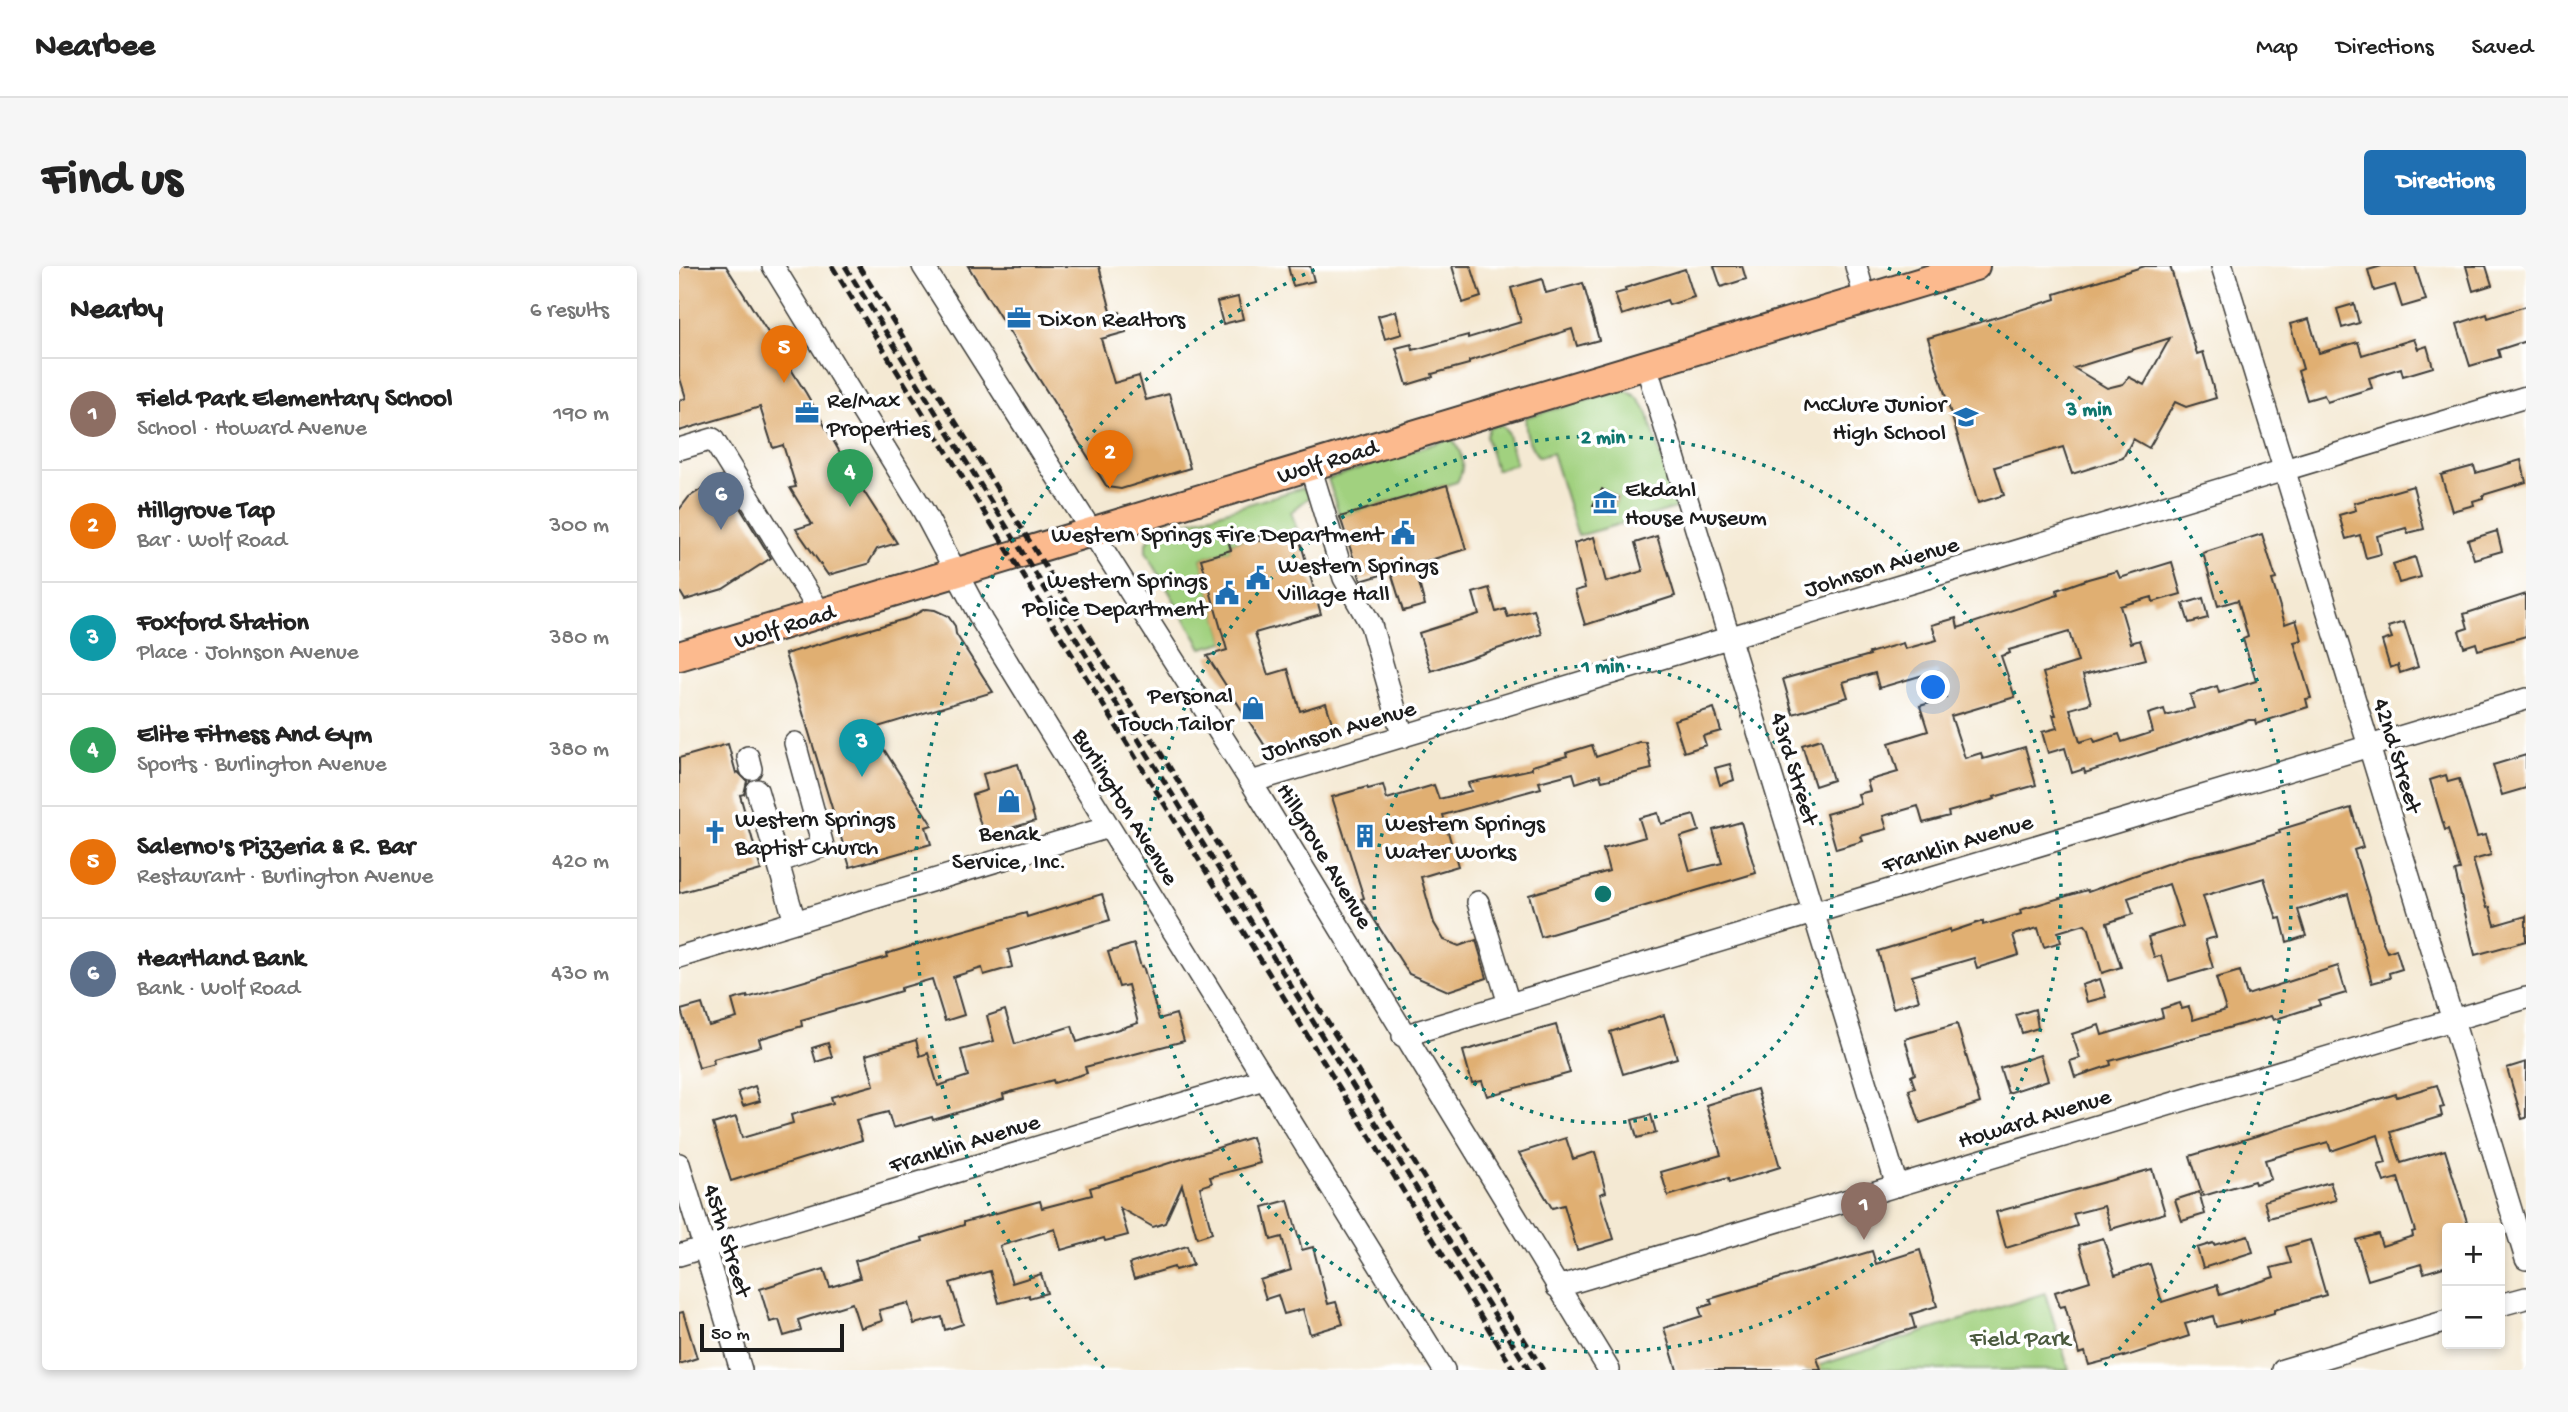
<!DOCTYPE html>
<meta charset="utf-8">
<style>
:root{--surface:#fff;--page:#f6f6f6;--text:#222;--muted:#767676;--line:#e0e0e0;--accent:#1f6fb2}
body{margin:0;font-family:"Gochi Hand",sans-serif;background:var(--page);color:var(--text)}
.controls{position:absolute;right:21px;bottom:21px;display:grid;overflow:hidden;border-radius:7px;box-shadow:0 4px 10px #0003}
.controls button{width:63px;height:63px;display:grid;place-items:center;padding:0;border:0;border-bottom:2px solid var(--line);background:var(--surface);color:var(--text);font:35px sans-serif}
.scale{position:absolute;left:21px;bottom:18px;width:144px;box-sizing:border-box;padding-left:7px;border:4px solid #1c1c1c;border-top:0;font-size:19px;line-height:24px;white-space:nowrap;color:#1c1c1c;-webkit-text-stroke:5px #fff;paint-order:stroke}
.you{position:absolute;left:1255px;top:422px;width:24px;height:24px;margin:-18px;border:5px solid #fff;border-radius:50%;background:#1a73e8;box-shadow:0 0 0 10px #1a73e833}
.badge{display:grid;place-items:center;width:46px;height:46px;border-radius:50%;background:var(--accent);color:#fff;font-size:23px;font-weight:700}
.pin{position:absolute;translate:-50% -58px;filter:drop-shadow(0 2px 4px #0008)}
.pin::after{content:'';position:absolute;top:37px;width:24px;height:21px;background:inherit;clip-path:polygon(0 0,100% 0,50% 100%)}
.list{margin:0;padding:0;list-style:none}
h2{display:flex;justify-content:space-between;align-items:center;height:91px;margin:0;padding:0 28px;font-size:30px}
h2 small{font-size:23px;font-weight:400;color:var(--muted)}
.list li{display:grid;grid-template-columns:46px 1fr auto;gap:21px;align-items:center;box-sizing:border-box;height:112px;padding:0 28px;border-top:2px solid var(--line)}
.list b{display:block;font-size:26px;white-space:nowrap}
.list p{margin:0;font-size:23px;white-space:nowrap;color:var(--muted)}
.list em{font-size:23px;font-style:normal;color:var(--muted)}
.map{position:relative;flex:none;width:1847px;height:1104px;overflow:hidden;border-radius:7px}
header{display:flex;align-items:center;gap:42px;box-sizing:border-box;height:98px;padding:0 35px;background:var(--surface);border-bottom:2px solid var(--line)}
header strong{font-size:33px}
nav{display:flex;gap:38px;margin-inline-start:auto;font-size:24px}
.intro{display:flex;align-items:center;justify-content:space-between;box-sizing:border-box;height:168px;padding:0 42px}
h1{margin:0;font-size:49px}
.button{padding:18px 32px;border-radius:7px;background:var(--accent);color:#fff;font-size:24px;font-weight:700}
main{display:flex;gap:42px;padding:0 42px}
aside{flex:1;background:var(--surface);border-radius:7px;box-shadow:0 4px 10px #0003}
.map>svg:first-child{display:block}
.green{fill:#a1d17f;stroke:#5e764e;stroke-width:2;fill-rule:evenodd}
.building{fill:#e0af72;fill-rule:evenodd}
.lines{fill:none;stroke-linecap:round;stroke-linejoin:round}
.minor-casing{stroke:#3c3b37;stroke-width:24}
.major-casing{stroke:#3c3b37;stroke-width:32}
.minor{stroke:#fff;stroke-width:21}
.major{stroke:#fcba8e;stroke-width:28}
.rail{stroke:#1c1c1c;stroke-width:5;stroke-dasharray:10 5;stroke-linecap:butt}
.ring{fill:none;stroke:#0f766e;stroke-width:3.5;stroke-dasharray:3.5 7}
.labels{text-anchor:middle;stroke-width:7;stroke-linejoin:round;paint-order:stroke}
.poi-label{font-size:24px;fill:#1c1c1c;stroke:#fff;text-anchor:start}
.street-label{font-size:24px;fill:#1c1c1c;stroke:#fff}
.park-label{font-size:24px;fill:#4b5b3f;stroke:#fff}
.centre{fill:#0f766e;stroke:#fff;stroke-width:3.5}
.ring-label{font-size:21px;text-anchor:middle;font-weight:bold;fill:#0f766e;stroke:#fff;stroke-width:7;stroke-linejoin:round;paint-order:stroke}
</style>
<header>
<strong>Nearbee</strong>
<nav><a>Map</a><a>Directions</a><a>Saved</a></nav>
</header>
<div class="intro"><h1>Find us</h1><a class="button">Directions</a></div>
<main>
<aside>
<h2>Nearby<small>6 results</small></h2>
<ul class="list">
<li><span class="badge" style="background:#8d6e63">1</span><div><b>Field Park Elementary School</b><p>School · Howard Avenue</p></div><em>190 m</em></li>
<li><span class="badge" style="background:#e8710a">2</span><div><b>Hillgrove Tap</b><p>Bar · Wolf Road</p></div><em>300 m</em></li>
<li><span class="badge" style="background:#0f9aa8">3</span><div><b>Foxford Station</b><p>Place · Johnson Avenue</p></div><em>380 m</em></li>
<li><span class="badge" style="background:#2e9e5b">4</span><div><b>Elite Fitness And Gym</b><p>Sports · Burlington Avenue</p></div><em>380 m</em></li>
<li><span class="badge" style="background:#e8710a">5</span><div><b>Salerno's Pizzeria &amp; R. Bar</b><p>Restaurant · Burlington Avenue</p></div><em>420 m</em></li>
<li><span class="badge" style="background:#5c6f8a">6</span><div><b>Heartland Bank</b><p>Bank · Wolf Road</p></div><em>430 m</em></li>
</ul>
</aside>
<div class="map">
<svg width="1847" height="1104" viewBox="0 0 1847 1104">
<rect width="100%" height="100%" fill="#fff"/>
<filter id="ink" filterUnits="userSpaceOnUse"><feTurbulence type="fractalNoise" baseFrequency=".0143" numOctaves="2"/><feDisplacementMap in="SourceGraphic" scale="14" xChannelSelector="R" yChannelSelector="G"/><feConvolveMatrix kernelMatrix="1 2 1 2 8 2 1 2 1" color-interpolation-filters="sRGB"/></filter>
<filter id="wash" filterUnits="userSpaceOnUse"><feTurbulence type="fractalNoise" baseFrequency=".00686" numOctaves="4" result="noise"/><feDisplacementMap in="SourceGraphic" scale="28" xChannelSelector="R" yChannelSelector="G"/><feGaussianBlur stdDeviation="1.57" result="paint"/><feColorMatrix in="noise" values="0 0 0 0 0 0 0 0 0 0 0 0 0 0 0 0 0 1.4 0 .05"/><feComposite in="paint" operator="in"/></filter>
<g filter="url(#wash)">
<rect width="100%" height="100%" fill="#f4e9d3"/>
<path class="green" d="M944,124C958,128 962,135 969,148L997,242L899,270L873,187L860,191C850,181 845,164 847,151ZM922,223L939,232L930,248L914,239Z
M820,158L828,165L837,198L817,204L807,171L810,161Z
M772,172C784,186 787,201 778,216L661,251L649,213Z
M623,222L632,230L612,246L618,264L581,275L579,269L551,277L552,284L522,293L546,376L523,382L467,286V277L477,266Z
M1366,1027L1390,1104H1126Z"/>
<g id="blocks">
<path class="building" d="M0,0H47L127,127L171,204L218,277L198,283L189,298L149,309L117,263L133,258L111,222L117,221L104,179L94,182L81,141L0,165V135L7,132L0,109Z
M289,0H420L433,49L441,46L447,66L422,73L435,117L460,110L467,134L490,128L511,202L442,223L428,221Z
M609,0H631L635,15L614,20Z
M773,0H792L802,31L784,37Z
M1035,0H1063L1067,13L1042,21Z
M1466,0H1491L1518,88L1524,86L1537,132L1507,141L1496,136L1470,182L1454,173L1444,192L1393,208L1384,181L1316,201L1325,229L1299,237L1249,72L1377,33L1376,28ZM1491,72L1465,119L1450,111L1444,118L1428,122L1395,102Z
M1703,0H1736L1747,34L1723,41L1716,19L1695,25L1689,4Z
M1787,0H1807L1813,19L1794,25Z
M1006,3L1015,31L990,39L988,34L943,49L936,28L947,25L946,22Z
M863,13L867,27L904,17L920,74L898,80L893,63L790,95V98L753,108L754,111L728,119L717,82L733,78L734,84L789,69V72L842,56L832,22Z
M559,31L564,53L544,58L538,36Z
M1675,38L1680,57L1663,62L1658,43Z
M1847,40V75L1819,84L1821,91L1791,100L1778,58L1808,48L1809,52Z
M717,45L723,68L706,73L699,50Z
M1630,53L1640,87L1679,76L1683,89L1735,73L1739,83L1748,80L1754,101L1724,110L1722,102L1690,112L1693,122L1648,136L1645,129L1628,134L1619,105L1624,103L1611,58Z
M1842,194L1847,216L1804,229V232L1794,235L1795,239L1773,245L1762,209L1795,200L1797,207Z
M42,211L92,292L44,323L6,334L0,324V244L10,231Z
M768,219L787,283L735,299L746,339L724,345L712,306L682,315L661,251Z
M1734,220L1745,263L1729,267L1727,262L1698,270L1702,288L1687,292L1681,269L1667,273L1660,249L1677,244L1675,237Z
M923,223L939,232L930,248L914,239Z
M618,264L642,348L576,367L589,409L609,403L621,445L647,437L655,463L588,483L528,390L548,384L522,293L552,284L550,278L580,269L581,275Z
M1818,265L1823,285L1795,293L1789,274Z
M1583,268L1597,313L1593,314L1606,358L1617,354L1623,374L1615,376L1632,432L1627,433L1629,441L1577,458L1576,454H1570L1406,507L1405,503L1393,507L1386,482L1369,487L1363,466L1378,462L1374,449H1377L1364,407L1399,396L1390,366L1330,384L1331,387L1322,390L1336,431L1272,450L1286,492L1302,487L1304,493L1346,481L1357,519L1315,531L1316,533L1269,546L1270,550L1244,557L1239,540L1204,550L1208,563L1182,570L1184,575L1157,583L1147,548L1182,538L1179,528L1191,525L1188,515L1219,506L1210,477L1249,465L1241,440L1267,432L1258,405L1200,422L1196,407L1164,416L1169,431L1114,448L1104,413L1191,389L1190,387L1224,377L1226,383L1258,374L1253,359L1277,352L1279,362L1379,329L1378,324L1409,313L1438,305L1441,312L1493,296L1502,328L1474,336L1473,331L1441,340L1452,377L1461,374L1467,393L1404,409L1412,437L1391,443L1401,476L1414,472L1416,476L1440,468L1443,476L1474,466L1469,448L1485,443L1487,450L1515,442L1511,429L1538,420L1540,427L1577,415L1564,373L1569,371L1559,334L1539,340L1524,287Z
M978,270L996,330L906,359L896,325L906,322L895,277L915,271L927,316L964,305L956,277Z
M1736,291L1742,311L1720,317L1714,298Z
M810,322L817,346L826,343L829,351L855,344L863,368L752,405L740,367L800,348L794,327Z
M1847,328V370L1799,384L1797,377L1785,381L1780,365L1789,362L1785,348Z
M1524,332L1529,352L1510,357L1504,338Z
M246,343L256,344L269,350L276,360L277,368L314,426L192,463L253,559L247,561L252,578L171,601L106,388L229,352Z
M1725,356L1739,401L1721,407L1719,399L1711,402L1703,375L1713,372L1709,361Z
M1035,442L1042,465L1024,470L1027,479L1005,486L995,454Z
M1142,473L1154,514L1136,520L1123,479Z
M960,476H967L973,503L923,515L921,509L897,517L894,507L860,516L862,522L764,549L779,600L742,611L749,636L755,657L765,674L780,680L797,674L808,712L769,725L730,708L682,633L685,632L653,531L688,521L689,523L704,519L708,533L755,519L760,533L792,525L789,517L853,503V500L888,490L887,487L913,479L917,491Z
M49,478L57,507L59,506L68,515L65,528L61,529L82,604L0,627V492Z
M1847,489V522L1823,529L1814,499Z
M339,498L356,555L305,570L293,529L308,524L304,508Z
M1051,498L1055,514L1041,519L1036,502Z
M1767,509L1769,516L1780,513L1798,571L1806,569L1812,589L1794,594L1808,642L1811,641L1816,659L1847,650V675L1796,689L1776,605L1781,604L1769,563L1766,564L1751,514Z
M1672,542L1684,581L1675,584L1703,674L1708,686L1717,683L1723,703L1710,707L1711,712L1693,717L1669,628L1619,644L1627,670L1608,676L1602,652L1598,653L1585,612L1524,630L1537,671L1526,674L1534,702L1490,715L1482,690L1475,691L1469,671L1504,660L1490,618L1449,632L1454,648L1428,657L1442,701L1423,707L1410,663L1406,658L1379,666L1382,676L1365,681L1359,662L1334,669L1340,689L1298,702L1295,692L1233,710L1240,734L1214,742L1199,685L1271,663V666L1304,655V659L1342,648L1341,644L1408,624L1409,626L1507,591L1546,583L1601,567L1600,564Z
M979,547L982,558L1015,549L1020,565L1001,571L1011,605L1043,597L1034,564L1062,556L1077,607L862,671L850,629L930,605L924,583L966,571L960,552Z
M423,628L431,654L329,684L333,701L305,709L303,702L274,711L285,749L266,755L253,713L222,722V725L122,754L123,760L80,773L82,780L34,793L35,798L20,802L2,744L23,738L30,760L58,752L53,734L68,730V732L208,691L207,688L272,668L347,647L348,651Z
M455,678L462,701L464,700L480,753L497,748L505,775L406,801L408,807L375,817L374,814L324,828L325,832L254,854L253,851L214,862L209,846L177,854L183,874L52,915L34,858L57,851L63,872L114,857L112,849L154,837L152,831L195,819L187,789L237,774L241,790L249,787L259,820L289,810L282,784L315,775L308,750L326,744L336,778L393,760L398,776L459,757L449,719L440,721L429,686Z
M1659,700L1667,727L1640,735L1641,739L1594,754L1592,750L1431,795L1432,799L1396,811L1391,795L1401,792L1393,768L1420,759L1423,769L1484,751L1482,743L1501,737L1503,743L1510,741L1514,754L1547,744L1537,712L1561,705L1568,729Z
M1421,713L1427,731L1408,736L1403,719Z
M1356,743L1359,762L1343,767L1337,749Z
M985,749L998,792L944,808L931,766Z
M1278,758L1301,837L1241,857L1230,824L1236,822L1232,810L1236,808L1226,773Z
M877,759L891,807L808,830L803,815L793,817L784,785Z
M149,777L153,791L137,796L133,782Z
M1361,789L1369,814L1329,827L1321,802Z
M1847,796V852L1843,853L1828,802Z
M1758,819L1765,841L1761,842L1763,850L1712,866L1722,897L1766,884L1790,962H1768V1000L1745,1007L1742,998L1689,1014L1677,974L1699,968L1703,980L1734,970L1733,966L1736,965L1719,912L1705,916L1699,899L1707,897L1699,869L1652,885L1649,876L1586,894L1592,913L1576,918L1575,915L1524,930L1511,890L1690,836L1717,828L1718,831Z
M76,820L81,835L64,840L59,826Z
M1078,823L1101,901L1050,917L1049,912L989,930L982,906L1042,889L1027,839Z
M972,849L977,867L958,872L953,854Z
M573,871L581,897L531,911L533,917L521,921L533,967L518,972L503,919L486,957L474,961L441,942L449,969L426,975L425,972L382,984L376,963L321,980L333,1017L362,1008L368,1027L350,1032V1029L320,1037L311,1005L271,1017L284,1058L266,1064L263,1051L235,1058L229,1037L200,1044L203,1055L181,1062L173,1037L119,1054L122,1065L105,1070L100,1054L91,1056L81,1023L145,1003L151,1021L181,1012L176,995L244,975L243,972L285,959V956L361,935L363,942L413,929L411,922Z
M887,872L894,893L916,886L927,926L921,928L935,973L898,984L885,939L873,942L840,887Z
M1473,903L1486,947L1432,963L1425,940L1394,948L1398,960L1327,982L1317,946Z
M1651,916L1657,934L1590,952L1585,935Z
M1520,926L1526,948L1503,955L1496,934Z
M609,934L623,984L634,981L649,1038L657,1036L664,1058L631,1068L624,1043L605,1048L599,1029L587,1033L581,1014L612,1004L603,971L592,974L584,941Z
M1569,969L1574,986L1524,1002L1518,982L1534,977L1535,979Z
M1424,972L1436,1009L1471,998L1483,1036L1538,1019L1541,1029L1595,1011L1592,1002L1612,997L1607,981L1631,974L1647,1029L1595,1044V1047L1561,1057V1055L1537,1061L1534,1050L1506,1058L1510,1070L1445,1091V1090L1410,1099L1406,1086L1400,1088L1386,1040L1381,1041L1376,1026L1411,1015L1400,979Z
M508,980L514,999L496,1004L495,1001L455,1013L450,998Z
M1241,984L1258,1040L1232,1048L1236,1062L1138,1092L1142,1104H998L985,1062L1023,1050L1020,1042L1033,1038L1031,1033L1193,985L1197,998Z
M4,1046L18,1092L0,1098V1047Z"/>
</g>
</g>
<g filter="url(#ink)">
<use href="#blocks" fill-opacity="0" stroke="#3c3b37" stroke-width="2"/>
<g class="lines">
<g class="minor-casing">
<path id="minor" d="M94,0L245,246L303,355L765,1104
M244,0L572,516L930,1104
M1177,0L1186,32
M1543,0L1847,993
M967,99L1218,920
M0,183L34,173L142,348
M631,200L665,312L692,359L724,471
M69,491L72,503
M572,516L1847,131
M78,524L116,656
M99,596L144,580L116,477
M799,636L830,738
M0,691L430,561
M724,770L1847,433
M0,898L62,1104
M0,989L585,813
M878,1021L1847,732
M1821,1039L1847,1032
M1604,1104L1768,1055"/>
</g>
<g class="major-casing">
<path id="major" d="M0,390L1296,0"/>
</g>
<use href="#minor" class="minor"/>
<use href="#major" class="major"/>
<path class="rail" d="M153,0L835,1104
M166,0L850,1104
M180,0L864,1104"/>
</g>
</g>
<g class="ring">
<circle cx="924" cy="628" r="229"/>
<circle cx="924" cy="628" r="458"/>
<path d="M425 1102A688 688 0 0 1 639 2M1209 2A688 688 0 0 1 1423 1102"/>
</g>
<defs>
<g id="office-bare" transform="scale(1.89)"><path d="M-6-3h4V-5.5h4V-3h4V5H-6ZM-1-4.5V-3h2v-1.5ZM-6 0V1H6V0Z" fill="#1f6fb2" stroke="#fff" stroke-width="2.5" paint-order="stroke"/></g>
<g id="school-bare" transform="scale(1.89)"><path d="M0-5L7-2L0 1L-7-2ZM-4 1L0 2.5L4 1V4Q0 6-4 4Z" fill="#1f6fb2" stroke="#fff" stroke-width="2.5" paint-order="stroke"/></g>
<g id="museum-bare" transform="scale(1.89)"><path d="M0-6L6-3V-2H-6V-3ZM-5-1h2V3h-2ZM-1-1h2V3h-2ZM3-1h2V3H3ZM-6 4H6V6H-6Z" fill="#1f6fb2" stroke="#fff" stroke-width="2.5" paint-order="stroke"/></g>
<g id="civic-bare" transform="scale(1.89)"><path d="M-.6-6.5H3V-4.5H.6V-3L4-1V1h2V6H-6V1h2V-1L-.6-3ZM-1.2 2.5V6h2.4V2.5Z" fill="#1f6fb2" stroke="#fff" stroke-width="2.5" paint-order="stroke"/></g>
<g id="shop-bare" transform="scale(1.89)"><path d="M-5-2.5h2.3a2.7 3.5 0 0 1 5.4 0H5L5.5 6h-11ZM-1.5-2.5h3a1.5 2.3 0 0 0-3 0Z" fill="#1f6fb2" stroke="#fff" stroke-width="2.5" paint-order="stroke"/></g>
<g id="church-bare" transform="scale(1.89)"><path d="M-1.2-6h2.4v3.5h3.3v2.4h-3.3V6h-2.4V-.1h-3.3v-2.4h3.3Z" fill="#1f6fb2" stroke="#fff" stroke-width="2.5" paint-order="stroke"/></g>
<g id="building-bare" transform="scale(1.89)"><path d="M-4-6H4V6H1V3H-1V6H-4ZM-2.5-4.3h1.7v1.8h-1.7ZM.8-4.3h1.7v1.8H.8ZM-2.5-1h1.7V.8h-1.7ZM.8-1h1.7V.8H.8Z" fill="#1f6fb2" stroke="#fff" stroke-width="2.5" paint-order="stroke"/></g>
</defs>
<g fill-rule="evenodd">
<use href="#office-bare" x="340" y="52"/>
<use href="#office-bare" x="128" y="147"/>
<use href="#school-bare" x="1287" y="151"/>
<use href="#museum-bare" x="926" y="236"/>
<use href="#civic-bare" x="724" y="267"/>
<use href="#civic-bare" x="579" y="312"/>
<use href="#civic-bare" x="548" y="327"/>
<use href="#shop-bare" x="574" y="442"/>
<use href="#shop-bare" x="330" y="535"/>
<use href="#church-bare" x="36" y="566"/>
<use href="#building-bare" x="686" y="570"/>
</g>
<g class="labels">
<g class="poi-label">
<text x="360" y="60">Dixon Realtors</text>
<text x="148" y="141">Re/Max<tspan x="148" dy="28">Properties</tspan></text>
<text x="1267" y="145" text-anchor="end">McClure Junior<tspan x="1267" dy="28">High School</tspan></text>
<text x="946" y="230">Ekdahl<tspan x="946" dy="28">House Museum</tspan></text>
<text x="704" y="275" text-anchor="end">Western Springs Fire Department</text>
<text x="599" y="306">Western Springs<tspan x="599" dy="28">Village Hall</tspan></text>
<text x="528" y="321" text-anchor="end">Western Springs<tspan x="528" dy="28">Police Department</tspan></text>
<text x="554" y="436" text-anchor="end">Personal<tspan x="554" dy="28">Touch Tailor</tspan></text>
<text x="56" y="560">Western Springs<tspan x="56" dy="28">Baptist Church</tspan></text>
<text x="706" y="564">Western Springs<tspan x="706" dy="28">Water Works</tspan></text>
<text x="330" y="574" text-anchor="middle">Benak<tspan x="330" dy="28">Service, Inc.</tspan></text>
</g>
<g class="street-label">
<text transform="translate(648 194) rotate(-17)" y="8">Wolf Road</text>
<text transform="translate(1202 299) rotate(-17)" y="8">Johnson Avenue</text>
<text transform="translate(105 359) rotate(-17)" y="8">Wolf Road</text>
<text transform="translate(659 463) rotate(-17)" y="8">Johnson Avenue</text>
<text transform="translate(1720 489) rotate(73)" y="8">42nd Street</text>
<text transform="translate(1117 502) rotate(73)" y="8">43rd Street</text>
<text transform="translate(448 540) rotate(58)" y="8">Burlington Avenue</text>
<text transform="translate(1278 576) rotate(-17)" y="8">Franklin Avenue</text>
<text transform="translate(647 589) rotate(59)" y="8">Hillgrove Avenue</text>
<text transform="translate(1355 851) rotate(-17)" y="8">Howard Avenue</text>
<text transform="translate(285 876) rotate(-17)" y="8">Franklin Avenue</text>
<text transform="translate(50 974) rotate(73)" y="8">45th Street</text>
</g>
<g class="park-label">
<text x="1341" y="1079">Field Park</text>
</g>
</g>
<circle cx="924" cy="628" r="10" class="centre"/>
<g class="ring-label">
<text x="1410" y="149">3 min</text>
<text x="924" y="177">2 min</text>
<text x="924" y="406">1 min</text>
</g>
</svg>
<div class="controls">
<button>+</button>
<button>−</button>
</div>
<div class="scale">50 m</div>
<div class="you"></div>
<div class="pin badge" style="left:1185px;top:974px;background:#8d6e63">1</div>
<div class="pin badge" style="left:431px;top:222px;background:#e8710a">2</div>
<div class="pin badge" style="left:183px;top:511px;background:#0f9aa8">3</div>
<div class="pin badge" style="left:171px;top:241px;background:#2e9e5b">4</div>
<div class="pin badge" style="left:105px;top:117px;background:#e8710a">5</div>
<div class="pin badge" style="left:42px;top:264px;background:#5c6f8a">6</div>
</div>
</main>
